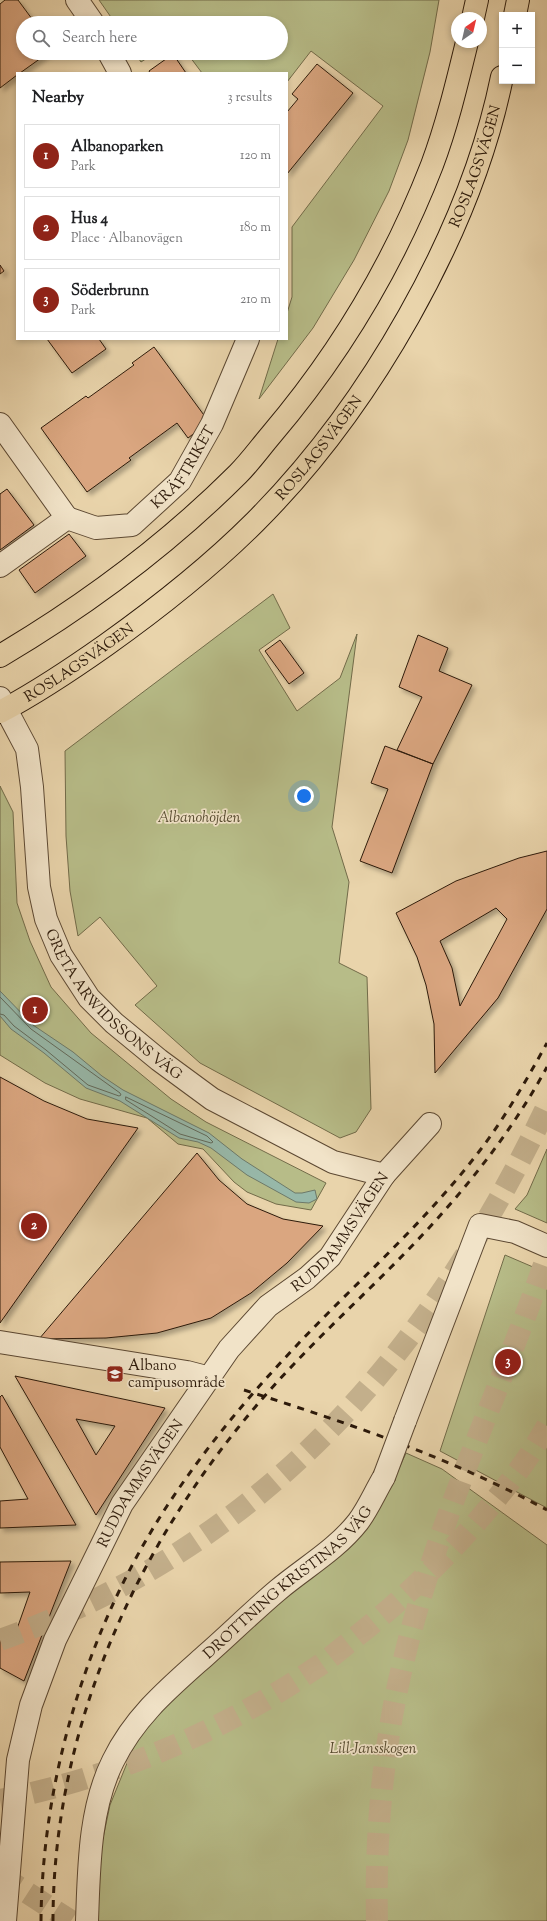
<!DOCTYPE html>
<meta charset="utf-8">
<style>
:root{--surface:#fff;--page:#f6f6f6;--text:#202124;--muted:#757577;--line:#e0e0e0;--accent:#8f2418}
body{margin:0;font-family:"Sorts Mill Goudy",serif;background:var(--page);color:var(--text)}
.controls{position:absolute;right:12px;top:12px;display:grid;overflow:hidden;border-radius:0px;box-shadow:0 2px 6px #0003}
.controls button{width:36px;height:36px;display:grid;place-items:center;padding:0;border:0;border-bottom:1px solid var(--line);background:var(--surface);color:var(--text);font:20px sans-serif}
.compass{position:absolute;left:451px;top:12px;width:36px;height:36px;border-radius:50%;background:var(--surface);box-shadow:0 2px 6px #0003;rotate:34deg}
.you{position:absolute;left:304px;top:796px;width:14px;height:14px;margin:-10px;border:3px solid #fff;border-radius:50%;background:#1a73e8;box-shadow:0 0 0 6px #1a73e833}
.badge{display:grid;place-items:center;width:26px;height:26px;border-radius:50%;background:var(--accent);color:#fff;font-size:13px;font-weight:700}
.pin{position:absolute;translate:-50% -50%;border:2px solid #fff;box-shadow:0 1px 4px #0006}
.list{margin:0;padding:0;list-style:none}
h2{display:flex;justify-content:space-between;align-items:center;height:52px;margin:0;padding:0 16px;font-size:17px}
h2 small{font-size:13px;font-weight:400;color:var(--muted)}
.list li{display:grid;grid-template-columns:26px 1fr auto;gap:12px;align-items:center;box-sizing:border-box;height:64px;margin:0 8px 8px;padding:0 8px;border:1px solid var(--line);border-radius:0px}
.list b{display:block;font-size:15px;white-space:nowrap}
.list p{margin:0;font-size:13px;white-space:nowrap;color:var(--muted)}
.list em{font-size:13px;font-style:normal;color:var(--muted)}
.icon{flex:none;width:22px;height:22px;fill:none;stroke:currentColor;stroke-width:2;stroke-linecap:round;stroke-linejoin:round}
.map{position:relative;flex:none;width:547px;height:1921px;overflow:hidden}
.search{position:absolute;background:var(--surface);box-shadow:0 2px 6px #0003;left:16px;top:16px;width:272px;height:44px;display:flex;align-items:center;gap:10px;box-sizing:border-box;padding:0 14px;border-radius:22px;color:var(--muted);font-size:15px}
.panel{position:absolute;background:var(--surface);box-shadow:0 2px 6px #0003;left:16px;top:72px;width:272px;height:268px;border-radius:0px}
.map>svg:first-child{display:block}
.green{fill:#b7bc88;stroke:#726b49}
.water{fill:#97b8a9;stroke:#6d7969}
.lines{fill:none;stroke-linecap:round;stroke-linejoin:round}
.shore{stroke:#62695a;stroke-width:1}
.building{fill:#daa680;stroke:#2d1a0a;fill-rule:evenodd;filter:url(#shadow)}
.highway-tunnel{stroke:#c3af8b;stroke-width:22;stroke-dasharray:22 11;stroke-linecap:butt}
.minor-casing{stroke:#5c4832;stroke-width:24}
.major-casing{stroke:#2d1a0a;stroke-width:24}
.minor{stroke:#f1e3c8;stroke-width:22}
.major{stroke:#e9d4ab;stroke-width:22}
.rail{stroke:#2d1a0a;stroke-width:3;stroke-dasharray:7 7;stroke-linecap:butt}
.minor-bridge-casing{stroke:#5c4832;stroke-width:24;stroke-linecap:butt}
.minor-bridge{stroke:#f1e3c8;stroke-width:22}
.labels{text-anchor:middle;stroke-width:3.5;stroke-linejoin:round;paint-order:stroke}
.street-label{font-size:15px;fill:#2d1a0a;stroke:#f1e3c8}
.park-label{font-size:15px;font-style:italic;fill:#564b30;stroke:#f1e3c8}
.poi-label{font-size:15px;fill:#2d1a0a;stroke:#f1e3c8;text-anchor:start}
</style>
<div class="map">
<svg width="547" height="1921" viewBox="0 0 547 1921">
<defs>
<filter id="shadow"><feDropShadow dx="3.5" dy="3.5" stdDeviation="2" flood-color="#0004"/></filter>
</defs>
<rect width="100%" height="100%" fill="#e9d4ab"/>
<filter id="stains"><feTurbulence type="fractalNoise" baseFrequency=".005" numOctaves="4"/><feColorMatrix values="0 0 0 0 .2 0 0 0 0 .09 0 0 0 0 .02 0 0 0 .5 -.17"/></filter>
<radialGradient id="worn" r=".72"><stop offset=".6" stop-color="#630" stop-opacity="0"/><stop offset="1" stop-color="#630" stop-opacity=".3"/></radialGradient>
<path class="green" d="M99,0H439L430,52L408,140L389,191L354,260L313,328L259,399L278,339H287V313L292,297V227L383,106L311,51L287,82V73H202L187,53H281V23H115Z
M135,53H155L141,62Z
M273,594L290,628L259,650L297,711L340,678L357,634L332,827L349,882L339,963L367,977L371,1109L356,1132L340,1138L200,1063L135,1005L157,986L100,917L78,936L70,891L66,836L65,751Z
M0,786L13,812L17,903L30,941L51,987L91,1033L171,1099L206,1122L326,1183L311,1210L276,1204L247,1192L234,1182L203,1149L178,1144L147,1118L80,1099L45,1083L0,1055Z
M547,1149V1223L515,1209L527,1195Z
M505,1255L547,1273V1508L440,1451Z
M406,1453L442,1469L547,1545V1921H95L98,1862L110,1805L136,1741L165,1705L396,1475Z"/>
<path class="water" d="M0,991L33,1025L73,1052L102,1076L123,1090L209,1133L242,1159L295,1193H302L315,1190L317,1199L309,1203L296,1202L247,1175L211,1148L198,1142L179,1138L120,1101L86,1088L44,1053L11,1029L0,1016Z"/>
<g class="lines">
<path class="shore" d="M0,997L31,1029L120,1093L121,1095L119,1096L88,1085L46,1050L14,1026L4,1015L0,1014
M126,1097L207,1136L213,1142L211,1143L180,1134L126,1100Z"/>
</g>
<path class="building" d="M5,0H18L35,23H23V53H48L20,73H17V75L0,88V4Z
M173,54L186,73H150L149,71Z
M317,64L353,93L287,174V112L298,99L292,94Z
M0,265L4,271L0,274Z
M47,339H99L106,349L72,373Z
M154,347L209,422L188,438L177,423L129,458L131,460L87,492L41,428L86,396L88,398L134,365L132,363Z
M7,489L34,525L0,550V494Z
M69,534L86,556L35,593L19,570Z
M418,635L448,648L439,671L472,685L433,764L397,750L422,697L399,687Z
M280,640L304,673L289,684L265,651Z
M385,746L433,764L392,873L360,861L388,789L371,783Z
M547,851V909L498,998L435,1073L434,1024L426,985L417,957L396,913L456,881L519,858ZM496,908L507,919L460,1006L452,968L440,941Z
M0,1077L44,1101L87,1119L138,1128L0,1323Z
M197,1153L219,1180L247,1204L283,1219L323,1226L287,1263L251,1293L211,1318L157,1333L106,1338L39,1339Z
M15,1376L165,1408L96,1515ZM76,1419L115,1426L96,1455Z
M2,1395L76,1525L0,1528V1501L28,1499L0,1447V1397Z
M71,1561L24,1681L0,1668V1635L12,1643L30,1592L0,1593V1562Z"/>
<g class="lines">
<path class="highway-tunnel" d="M0,1640C264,1545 429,1355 547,1106
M0,1800C111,1778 220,1733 314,1669C327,1661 339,1650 352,1640C413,1592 468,1537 515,1475C527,1460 537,1443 547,1426
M0,1875L71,1921
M377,1921C375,1833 383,1745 404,1659C437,1520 501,1390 547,1256"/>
<g class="minor-casing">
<g id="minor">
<path d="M77,0L93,23"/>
<path d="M109,53L120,73"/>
<path d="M0,424L67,518L0,566"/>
<path id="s1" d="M67,518L96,528L132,525L180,481L212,424L248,339"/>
<path id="s2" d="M0,698L27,749L32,787L39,887L46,919L61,955L89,998L114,1023L159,1060L212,1099L333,1162L384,1175"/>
<path d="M0,1342L187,1372L210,1378"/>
<path d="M405,1421L480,1225L515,1232L547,1246"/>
<path id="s3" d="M5,1921L18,1760L31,1705L55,1640L122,1504L229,1349L268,1306L307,1278L330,1257L384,1175L430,1124"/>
<path id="s4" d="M87,1921C89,1868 89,1809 113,1761C135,1716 169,1688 206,1655C230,1634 253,1611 278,1590C304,1568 336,1550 358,1522C368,1509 375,1492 384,1477"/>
</g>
</g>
<g class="major-casing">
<g id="major">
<path d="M515,15L518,0"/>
<path d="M473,18L477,0"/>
<path d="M0,656C86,605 167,545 238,474C250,462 260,448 271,435C339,355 394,263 432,165C447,125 457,83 467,42"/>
<path id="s5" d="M0,712C38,692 72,669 106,645C158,608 210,567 255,522C368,409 470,234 502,77"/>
</g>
</g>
<use href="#minor" class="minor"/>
<use href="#major" class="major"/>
<path class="rail" d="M244,1390C348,1423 451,1458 547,1510
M41,1921C42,1777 88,1627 167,1506C202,1453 241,1405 284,1359C349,1288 423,1226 481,1149C506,1116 527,1079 547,1043
M53,1921C53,1712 151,1513 294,1364C330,1326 369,1290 405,1253C460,1197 510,1135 547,1067"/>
<g class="minor-bridge-casing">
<path id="minor-bridge" d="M384,1477L405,1421"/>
</g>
<use href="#minor-bridge" class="minor-bridge"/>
</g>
<defs>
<g id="university-square" transform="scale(0.9)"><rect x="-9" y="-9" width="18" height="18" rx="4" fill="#8f2418" stroke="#f1e3c8"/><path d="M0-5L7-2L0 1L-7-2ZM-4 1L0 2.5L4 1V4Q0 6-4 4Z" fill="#fff"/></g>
</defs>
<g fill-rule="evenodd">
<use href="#university-square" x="115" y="1374"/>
</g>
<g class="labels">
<g class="street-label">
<text dy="5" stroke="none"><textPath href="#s5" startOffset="741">ROSLAGSVÄGEN</textPath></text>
<text dy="5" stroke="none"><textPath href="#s5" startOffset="417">ROSLAGSVÄGEN</textPath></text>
<text dy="5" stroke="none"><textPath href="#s1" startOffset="145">KRÄFTRIKET</textPath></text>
<text dy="5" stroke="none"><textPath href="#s5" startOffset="93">ROSLAGSVÄGEN</textPath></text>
<text dy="5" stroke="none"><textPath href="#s2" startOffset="340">GRETA ARWIDSSONS VÄG</textPath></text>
<text dy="5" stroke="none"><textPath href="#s3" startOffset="790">RUDDAMMSVÄGEN</textPath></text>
<text dy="5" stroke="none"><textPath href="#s3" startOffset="466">RUDDAMMSVÄGEN</textPath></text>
<text dy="5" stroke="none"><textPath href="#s4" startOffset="415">DROTTNING KRISTINAS VÄG</textPath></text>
</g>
<g class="park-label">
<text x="199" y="822">Albanohöjden</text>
<text x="373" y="1753">Lill-Jansskogen</text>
</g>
<g class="poi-label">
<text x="128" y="1370">Albano<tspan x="128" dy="17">campusområde</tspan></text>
</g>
</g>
<rect width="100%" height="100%" filter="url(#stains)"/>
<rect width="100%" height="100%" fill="url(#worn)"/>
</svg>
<div class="controls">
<button>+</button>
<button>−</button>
</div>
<svg class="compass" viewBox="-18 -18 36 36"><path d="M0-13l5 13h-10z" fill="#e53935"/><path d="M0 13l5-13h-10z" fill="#757577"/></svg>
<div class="you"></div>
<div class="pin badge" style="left:35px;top:1010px">1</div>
<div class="pin badge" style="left:34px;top:1226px">2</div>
<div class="pin badge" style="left:508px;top:1362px">3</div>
<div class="search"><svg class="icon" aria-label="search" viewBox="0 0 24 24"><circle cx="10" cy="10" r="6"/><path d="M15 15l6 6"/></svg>Search here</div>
<section class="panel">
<h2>Nearby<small>3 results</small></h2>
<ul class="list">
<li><span class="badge">1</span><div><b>Albanoparken</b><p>Park</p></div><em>120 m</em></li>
<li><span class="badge">2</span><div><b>Hus 4</b><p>Place · Albanovägen</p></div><em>180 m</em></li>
<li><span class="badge">3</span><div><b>Söderbrunn</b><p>Park</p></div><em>210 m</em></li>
</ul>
</section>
</div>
